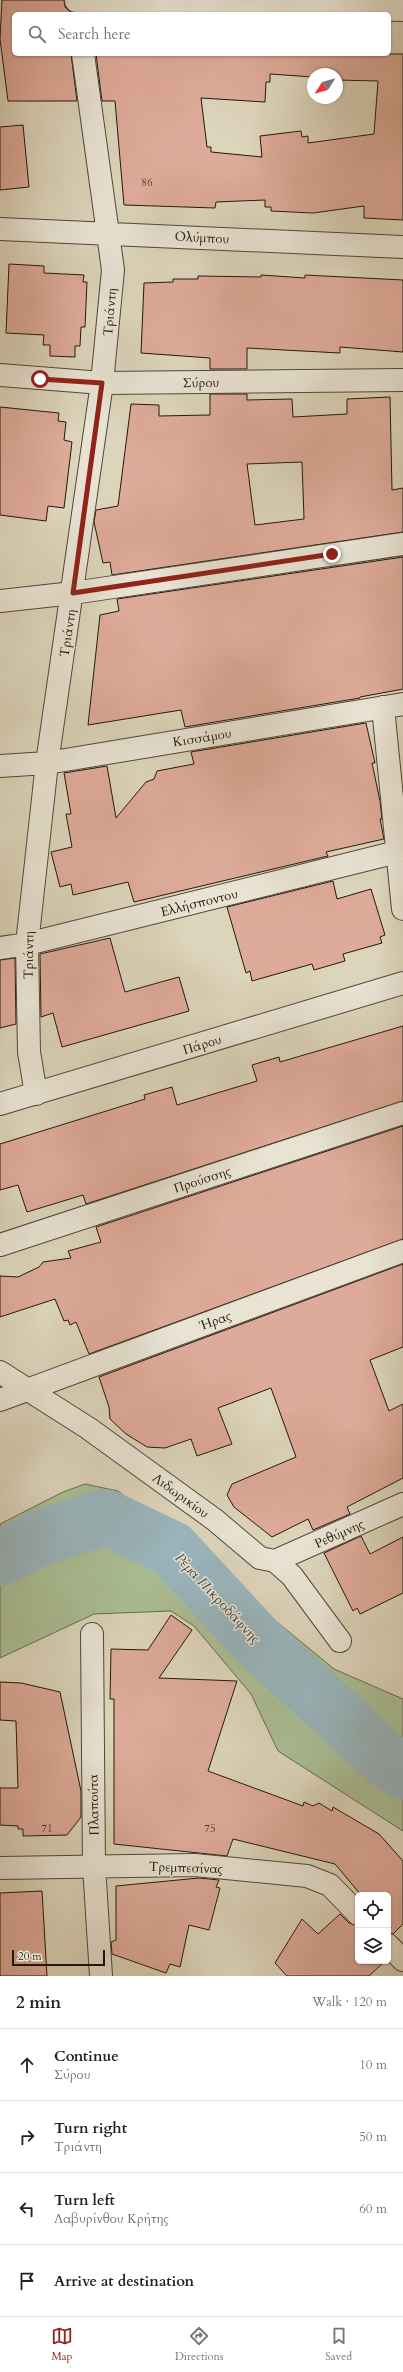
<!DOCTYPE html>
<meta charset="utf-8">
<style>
:root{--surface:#fff;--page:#f2f2f2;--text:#222;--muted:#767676;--line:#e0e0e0;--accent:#8f2418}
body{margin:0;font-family:Cardo,serif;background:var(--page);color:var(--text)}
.controls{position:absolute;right:12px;bottom:12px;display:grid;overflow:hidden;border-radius:6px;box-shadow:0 1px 3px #0004}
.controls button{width:36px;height:36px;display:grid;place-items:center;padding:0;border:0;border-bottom:1px solid var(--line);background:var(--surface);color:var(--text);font:20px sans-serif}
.compass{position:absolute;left:307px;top:68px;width:36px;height:36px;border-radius:50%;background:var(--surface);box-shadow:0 1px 3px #0004;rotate:234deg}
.scale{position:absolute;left:12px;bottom:10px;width:93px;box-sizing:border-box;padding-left:4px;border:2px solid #23180b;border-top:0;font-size:11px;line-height:14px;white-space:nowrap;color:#23180b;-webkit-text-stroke:3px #e8e3d3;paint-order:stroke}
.stop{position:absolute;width:12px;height:12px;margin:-9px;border:3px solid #8f2418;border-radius:50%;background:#fff}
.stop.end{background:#8f2418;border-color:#fff;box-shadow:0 1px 4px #0008}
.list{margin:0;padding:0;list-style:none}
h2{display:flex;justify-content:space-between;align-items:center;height:52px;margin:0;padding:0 16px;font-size:17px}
h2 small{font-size:13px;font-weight:400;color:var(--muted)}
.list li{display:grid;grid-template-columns:26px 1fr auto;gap:12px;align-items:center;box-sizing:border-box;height:72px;padding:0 16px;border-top:1px solid var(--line)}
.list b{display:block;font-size:15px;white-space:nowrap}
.list p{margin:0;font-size:13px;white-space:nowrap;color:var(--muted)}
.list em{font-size:13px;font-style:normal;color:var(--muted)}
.icon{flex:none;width:22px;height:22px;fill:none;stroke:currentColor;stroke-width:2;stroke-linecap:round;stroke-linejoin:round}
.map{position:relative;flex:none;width:403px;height:1976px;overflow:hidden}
.search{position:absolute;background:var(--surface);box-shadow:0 1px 3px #0004;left:12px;right:12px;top:12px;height:44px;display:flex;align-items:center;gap:10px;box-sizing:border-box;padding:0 14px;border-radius:6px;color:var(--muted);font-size:15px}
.sheet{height:340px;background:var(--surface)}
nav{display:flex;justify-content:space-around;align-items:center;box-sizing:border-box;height:56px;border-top:1px solid var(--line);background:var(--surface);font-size:11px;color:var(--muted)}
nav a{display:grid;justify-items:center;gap:2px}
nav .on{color:var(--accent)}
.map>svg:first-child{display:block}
.green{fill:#aabe94;stroke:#666b50}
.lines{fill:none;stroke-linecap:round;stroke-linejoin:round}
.river{stroke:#99b5bc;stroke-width:56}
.building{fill:#deaa99;stroke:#23180b;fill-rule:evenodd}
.street-casing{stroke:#514737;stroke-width:24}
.street{stroke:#e8e3d3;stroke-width:22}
.route{stroke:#8f2418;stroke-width:5}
.labels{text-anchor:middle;stroke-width:3;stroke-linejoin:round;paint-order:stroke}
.number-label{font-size:11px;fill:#523c2e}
.street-label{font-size:13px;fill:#23180b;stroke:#e8e3d3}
.water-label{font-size:14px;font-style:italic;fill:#464740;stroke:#e8e3d3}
</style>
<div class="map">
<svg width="403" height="1976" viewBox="0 0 403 1976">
<rect width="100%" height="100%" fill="#dcd4bb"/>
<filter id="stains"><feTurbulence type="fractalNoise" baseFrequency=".005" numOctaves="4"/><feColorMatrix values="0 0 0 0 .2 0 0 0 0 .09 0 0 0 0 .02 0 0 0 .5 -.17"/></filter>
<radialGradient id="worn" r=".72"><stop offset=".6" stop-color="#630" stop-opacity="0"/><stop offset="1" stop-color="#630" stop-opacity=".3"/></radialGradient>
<path class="green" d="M85,1484L118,1491L334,1669L403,1699V1831L278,1751L251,1694L194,1626L171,1611L94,1614L0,1658V1524L63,1492Z"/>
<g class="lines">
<path class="river" d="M0,1558L39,1538L105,1517L172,1549L256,1640L392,1765L403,1772"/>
</g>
<path class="building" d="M2,0H64L65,7L70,12L94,14H14V54H71L77,101H8L0,39Z
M96,54H403V220L364,218V206L313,213L271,211V207H265V200L216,202L215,208L124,205L115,101H102ZM270,74L313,77V74H337V80L378,81L374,134L308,143V136L302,137L301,131L260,136L262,157L211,152V147H207L201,98L265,102L266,82H270Z
M23,125L29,187L0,190V127Z
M9,264L44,266V273L84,275L83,282H87L85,327H81L80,346H75V357L50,356V345H43L44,335L6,333Z
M261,275L305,278V275L403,280V352L340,347V353L247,348V369H210V358L141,353L144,283L173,282V279H198V276L261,277Z
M210,394H247V400L292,399L293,417L347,414V399L390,397L392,490L403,488V532L112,575L110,562L103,563L94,522L96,510L118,506L131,404L159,405V416L210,415ZM302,462L304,519L255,525L247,464Z
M0,407L59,413L58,421L66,422L64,440L72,442L64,508L48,506L46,521L0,515Z
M403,557V689L360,697V698L185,727L181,710L88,725L100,615L119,611L117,599Z
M366,723L375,763H372L380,801L382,819H380L384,839L326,852L328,856L134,902L128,882L73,895L71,884L60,887L51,852L72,847L66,814H71L64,773L107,766L116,818L146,782L154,779L157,771L194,764L191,752Z
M333,881L337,899L371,889L385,935L380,937L382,943L343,954L345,961L314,970L312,964L252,981L250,971L246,973L227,907Z
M110,938L125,992L179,977L189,1011L62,1047L53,1013L41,1017L40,954Z
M15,958L16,1024L0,1028V960Z
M403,1026V1101L86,1204L83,1195L27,1212L18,1185L0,1190V1144L145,1099L144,1095L172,1087L177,1105L257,1081L252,1065L279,1057L280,1062Z
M403,1126V1239L89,1354L76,1322L70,1325L68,1320L64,1321L55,1299L0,1317V1276L18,1277L39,1267L43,1262L71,1258L68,1251L101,1242L96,1227Z
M403,1264V1347L370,1360L389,1411L403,1404V1478L347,1507L350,1514L313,1530L308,1519L272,1537L234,1507L227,1495L232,1484L296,1457L271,1388L218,1408L232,1444L197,1456L191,1439L165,1448L147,1447L126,1434L110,1419L109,1407L99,1377Z
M361,1536L370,1554L403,1537V1593L360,1614L357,1608L353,1611L324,1553Z
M171,1615L192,1630L159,1678L237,1681L208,1771L303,1806L304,1802L313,1806L319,1803L332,1811L333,1807L379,1834L403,1861V1924L393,1934L388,1933V1895H361L335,1864L233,1839L227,1856L114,1844V1699H110L111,1649L148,1650Z
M0,1682L21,1683L60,1692L81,1791V1817L67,1835L23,1836V1829H18V1826L0,1825V1788H18L16,1721L0,1720Z
M199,1878L219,1880L216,1887L220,1888L209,1930L189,1925L180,1967L170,1964L166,1973L112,1954L111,1942L116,1940V1886Z
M42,1891L47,1976H0V1893Z
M340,1914L349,1923L358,1926V1961L384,1962L369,1976H287L275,1963L302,1919L318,1934Z"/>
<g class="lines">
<g class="street-casing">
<path id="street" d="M76,1L403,10
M0,229L403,247
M0,375L102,383L403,380
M0,601L73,593L403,544
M383,707L403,909
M0,766L47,763L403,704
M0,948L27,944L397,852
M36,1094L29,1052L27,944L47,763L102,383L113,270L83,54
M0,1104L403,983
M0,1245L403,1113
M0,1372L88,1428L215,1520L260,1558L275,1561L292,1576L340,1641
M0,1400L403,1251
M275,1561L403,1504
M92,1634L94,1866L101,1976
M0,1868L195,1865L307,1876L330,1885L358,1914
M388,1945L403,1960"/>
</g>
<use href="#street" class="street"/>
</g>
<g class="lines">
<path class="route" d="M40,379L102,383L73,593L332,554"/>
</g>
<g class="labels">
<g class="number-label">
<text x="147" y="186">86</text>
<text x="47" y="1832">71</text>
<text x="210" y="1832">75</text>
</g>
<g class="street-label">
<text transform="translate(202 237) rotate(3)" y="5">Ολύμπου</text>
<text transform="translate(109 312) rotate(-85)" y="5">Τριάντη</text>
<text transform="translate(201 382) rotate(-1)" y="5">Σύρου</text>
<text transform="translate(67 633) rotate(-81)" y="5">Τριάντη</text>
<text transform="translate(202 737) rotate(-9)" y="5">Κισσάμου</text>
<text transform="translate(199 902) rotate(-14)" y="5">Ελλήσποντου</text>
<text transform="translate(28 955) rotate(-89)" y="5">Τριάντη</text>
<text transform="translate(202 1044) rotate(-17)" y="5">Πάρου</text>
<text transform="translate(202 1179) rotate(-18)" y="5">Προύσσης</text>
<text transform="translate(215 1320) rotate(-20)" y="5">Ήρας</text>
<text transform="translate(181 1495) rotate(36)" y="5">Λιδωρικίου</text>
<text transform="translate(339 1533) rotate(-24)" y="5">Ρεθύμνης</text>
<text transform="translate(93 1805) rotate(-91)" y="5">Πλαπούτα</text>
<text transform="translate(186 1867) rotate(2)" y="5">Τρεμπεσίνας</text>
</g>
<g class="water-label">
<text transform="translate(218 1598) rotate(47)" y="5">Ρέμα Πικροδάφνης</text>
</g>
</g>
<rect width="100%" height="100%" filter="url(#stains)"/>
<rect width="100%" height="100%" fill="url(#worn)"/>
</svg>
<div class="controls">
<button><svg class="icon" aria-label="locate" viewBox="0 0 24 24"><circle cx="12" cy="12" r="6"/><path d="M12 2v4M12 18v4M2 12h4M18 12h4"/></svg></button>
<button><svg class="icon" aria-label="layers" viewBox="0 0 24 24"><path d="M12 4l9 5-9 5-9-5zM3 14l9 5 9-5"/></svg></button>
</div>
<svg class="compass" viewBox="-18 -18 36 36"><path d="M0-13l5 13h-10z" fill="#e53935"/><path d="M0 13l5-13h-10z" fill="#767676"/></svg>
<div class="scale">20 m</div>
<div class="stop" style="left:40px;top:379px"></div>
<div class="stop end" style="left:332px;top:554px"></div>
<div class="search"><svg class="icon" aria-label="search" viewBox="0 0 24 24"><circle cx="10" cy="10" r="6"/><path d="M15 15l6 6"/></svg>Search here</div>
</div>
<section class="sheet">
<h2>2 min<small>Walk · 120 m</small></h2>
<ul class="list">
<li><svg class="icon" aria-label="ahead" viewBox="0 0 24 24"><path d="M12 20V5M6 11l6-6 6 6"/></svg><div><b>Continue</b><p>Σύρου</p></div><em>10 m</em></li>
<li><svg class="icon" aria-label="right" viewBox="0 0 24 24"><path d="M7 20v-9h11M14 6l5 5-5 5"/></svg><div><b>Turn right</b><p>Τριάντη</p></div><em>50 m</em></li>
<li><svg class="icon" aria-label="left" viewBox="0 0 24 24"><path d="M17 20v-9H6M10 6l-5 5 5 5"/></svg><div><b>Turn left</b><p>Λαβυρίνθου Κρήτης</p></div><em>60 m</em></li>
<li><svg class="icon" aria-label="arrive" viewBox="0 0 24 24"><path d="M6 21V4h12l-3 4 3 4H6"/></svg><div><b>Arrive at destination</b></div></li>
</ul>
</section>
<nav>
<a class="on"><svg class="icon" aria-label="map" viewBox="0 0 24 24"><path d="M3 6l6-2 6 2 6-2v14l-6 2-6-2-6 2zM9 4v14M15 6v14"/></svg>Map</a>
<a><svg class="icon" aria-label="directions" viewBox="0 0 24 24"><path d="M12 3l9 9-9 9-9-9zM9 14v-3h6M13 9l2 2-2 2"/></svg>Directions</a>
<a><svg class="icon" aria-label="saved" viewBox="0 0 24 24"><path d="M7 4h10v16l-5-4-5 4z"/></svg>Saved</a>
</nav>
